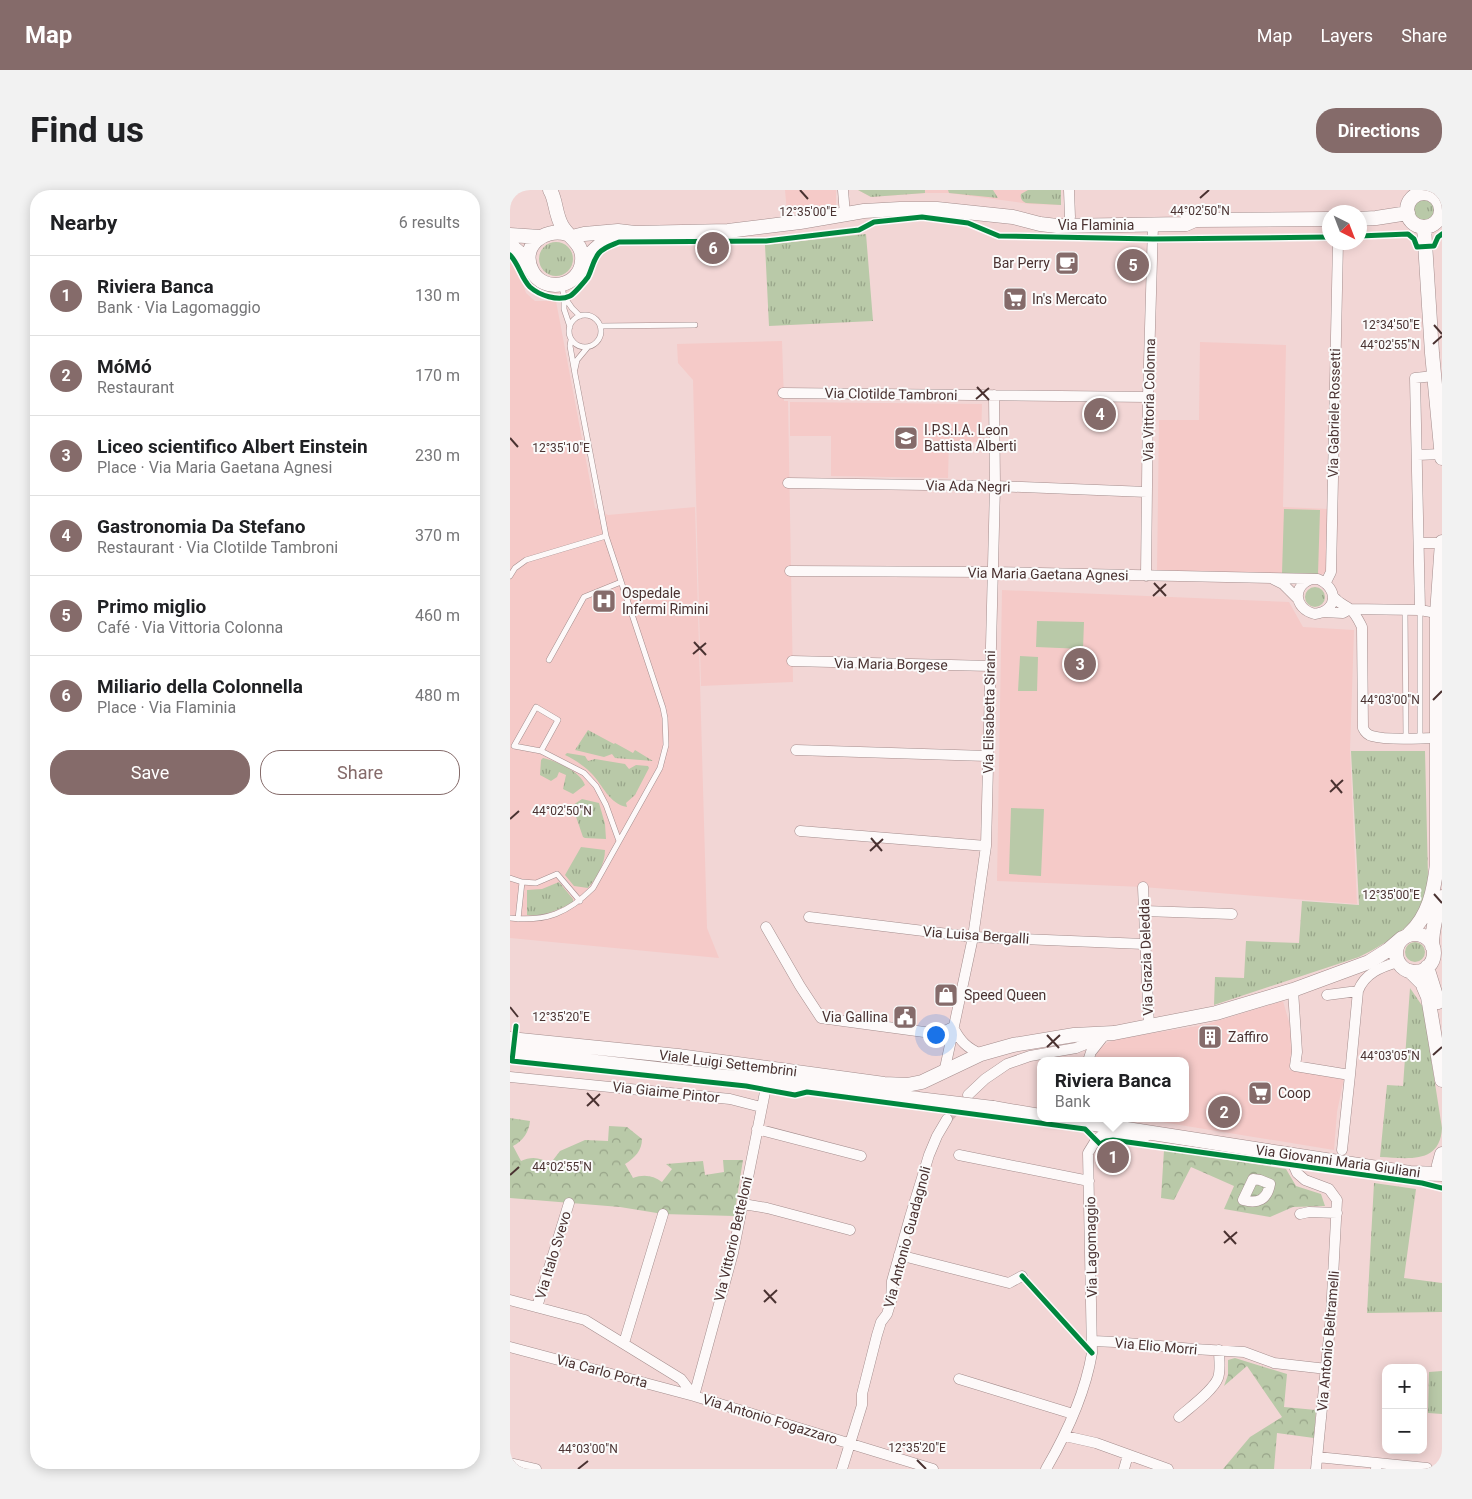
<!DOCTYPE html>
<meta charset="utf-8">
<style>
:root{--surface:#fff;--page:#f2f2f2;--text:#202124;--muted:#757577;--line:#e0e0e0;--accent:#856b6a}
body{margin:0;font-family:Roboto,sans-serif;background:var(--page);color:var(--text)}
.controls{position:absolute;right:15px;bottom:15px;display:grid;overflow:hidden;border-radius:10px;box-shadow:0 2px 12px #0003}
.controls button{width:45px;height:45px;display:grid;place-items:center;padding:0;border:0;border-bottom:1px solid var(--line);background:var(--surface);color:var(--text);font:25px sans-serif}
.compass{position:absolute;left:812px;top:15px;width:45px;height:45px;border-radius:50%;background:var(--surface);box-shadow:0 2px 12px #0003;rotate:138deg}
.you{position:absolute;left:425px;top:844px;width:18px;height:18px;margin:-12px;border:4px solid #fff;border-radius:50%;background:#1a73e8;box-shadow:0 0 0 8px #1a73e833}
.badge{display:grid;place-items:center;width:32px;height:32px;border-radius:50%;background:var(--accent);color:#fff;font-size:16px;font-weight:700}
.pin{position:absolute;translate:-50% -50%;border:2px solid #fff;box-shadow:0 1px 5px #0006}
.popup{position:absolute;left:527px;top:867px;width:152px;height:65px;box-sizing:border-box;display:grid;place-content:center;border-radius:10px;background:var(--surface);filter:drop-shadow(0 1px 4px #0005);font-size:16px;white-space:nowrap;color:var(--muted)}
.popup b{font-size:19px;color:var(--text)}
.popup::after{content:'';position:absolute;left:50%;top:100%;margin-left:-10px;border:10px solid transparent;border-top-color:var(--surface)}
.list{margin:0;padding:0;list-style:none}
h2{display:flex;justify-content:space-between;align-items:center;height:65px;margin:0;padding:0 20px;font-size:21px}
h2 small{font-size:16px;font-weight:400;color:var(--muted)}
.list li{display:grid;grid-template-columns:32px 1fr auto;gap:15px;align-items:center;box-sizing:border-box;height:80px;padding:0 20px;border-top:1px solid var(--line)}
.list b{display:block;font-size:19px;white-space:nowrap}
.list p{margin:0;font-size:16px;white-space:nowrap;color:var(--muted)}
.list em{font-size:16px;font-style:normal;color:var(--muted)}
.actions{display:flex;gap:10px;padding:15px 20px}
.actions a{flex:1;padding:11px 0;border:1px solid var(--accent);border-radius:20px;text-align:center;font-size:18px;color:var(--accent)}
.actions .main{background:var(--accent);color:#fff}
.map{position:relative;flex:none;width:932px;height:1279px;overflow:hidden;border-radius:20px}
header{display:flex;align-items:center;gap:30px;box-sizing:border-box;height:70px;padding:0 25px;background:var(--accent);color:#fff}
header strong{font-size:24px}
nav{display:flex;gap:28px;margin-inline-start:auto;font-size:18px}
.intro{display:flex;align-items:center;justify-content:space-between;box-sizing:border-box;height:120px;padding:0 30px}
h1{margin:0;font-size:35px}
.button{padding:12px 22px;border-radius:20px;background:var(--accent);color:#fff;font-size:18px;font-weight:700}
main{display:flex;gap:30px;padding:0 30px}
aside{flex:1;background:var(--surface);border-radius:20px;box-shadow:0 2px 12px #0003}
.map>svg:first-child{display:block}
.built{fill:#f5cac8}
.grass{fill:url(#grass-tufts)}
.park{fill:url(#park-crowns)}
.pitch{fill:#b9c9a8}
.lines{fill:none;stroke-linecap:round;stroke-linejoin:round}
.street-tunnel{stroke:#d0b5b4;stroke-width:10;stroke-dasharray:10 5;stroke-linecap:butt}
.lane-casing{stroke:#a48d8d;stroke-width:6}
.street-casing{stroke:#a48d8d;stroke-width:11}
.secondary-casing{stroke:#a48d8d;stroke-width:15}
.lane{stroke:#fdf9f9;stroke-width:5}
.street{stroke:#fdf9f9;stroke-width:10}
.secondary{stroke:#fdf9f9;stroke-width:14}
.secondary-bridge-casing{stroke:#a48d8d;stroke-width:15;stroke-linecap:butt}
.secondary-bridge{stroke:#fdf9f9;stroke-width:14}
.cycleway-casing{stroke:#fbfbfb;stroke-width:8}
.cycleway{stroke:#00873e;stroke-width:5}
.ticks{fill:none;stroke:#4a3231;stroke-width:2}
.labels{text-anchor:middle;stroke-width:4;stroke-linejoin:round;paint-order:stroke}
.street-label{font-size:14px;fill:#4a3231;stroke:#fbfbfb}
.poi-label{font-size:14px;fill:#4a3231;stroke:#fbfbfb;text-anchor:start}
.ticks-label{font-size:12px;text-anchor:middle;fill:#4a3231;stroke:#fbfbfb;stroke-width:4;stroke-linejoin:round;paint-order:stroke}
</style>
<header>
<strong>Map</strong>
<nav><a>Map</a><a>Layers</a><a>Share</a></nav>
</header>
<div class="intro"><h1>Find us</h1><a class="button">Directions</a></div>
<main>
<aside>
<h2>Nearby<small>6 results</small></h2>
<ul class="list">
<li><span class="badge">1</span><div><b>Riviera Banca</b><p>Bank · Via Lagomaggio</p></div><em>130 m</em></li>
<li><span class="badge">2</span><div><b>MóMó</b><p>Restaurant</p></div><em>170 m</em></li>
<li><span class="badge">3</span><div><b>Liceo scientifico Albert Einstein</b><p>Place · Via Maria Gaetana Agnesi</p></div><em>230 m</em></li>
<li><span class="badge">4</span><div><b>Gastronomia Da Stefano</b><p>Restaurant · Via Clotilde Tambroni</p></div><em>370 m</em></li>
<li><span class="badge">5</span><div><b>Primo miglio</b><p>Café · Via Vittoria Colonna</p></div><em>460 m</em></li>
<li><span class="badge">6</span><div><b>Miliario della Colonnella</b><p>Place · Via Flaminia</p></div><em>480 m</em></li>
</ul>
<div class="actions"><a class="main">Save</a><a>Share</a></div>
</aside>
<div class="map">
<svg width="932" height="1279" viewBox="0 0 932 1279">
<defs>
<pattern id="grass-tufts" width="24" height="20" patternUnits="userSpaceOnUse" patternTransform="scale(1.25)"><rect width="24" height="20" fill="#b9c9a8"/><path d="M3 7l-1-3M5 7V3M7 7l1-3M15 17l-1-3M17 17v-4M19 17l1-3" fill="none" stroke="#98a489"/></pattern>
<pattern id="park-crowns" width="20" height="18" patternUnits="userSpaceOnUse" patternTransform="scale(1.25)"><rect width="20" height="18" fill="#b9c9a8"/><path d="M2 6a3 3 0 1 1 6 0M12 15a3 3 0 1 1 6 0" fill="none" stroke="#98a489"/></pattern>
</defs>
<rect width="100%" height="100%" fill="#f2d6d5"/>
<path class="built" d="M275,0H326V15L277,23Z
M348,0H551V15L520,14L439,3H415L361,7Z
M0,67L7,76L16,103L25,111H46L85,318L98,325L185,317L197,738L209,768L0,748Z
M272,151L274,211H278L283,492L191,496L183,190L168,173L167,154Z
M690,152L776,155L773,317L819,319L817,379L815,383L809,386L647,382L649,230H689Z
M280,212L472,214L471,252L439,251L438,288L321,286V246H280Z
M492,400L779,412L793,437L844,440L840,561L847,714L633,697L487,691Z
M773,811L781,839L782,858L779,880L834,888L827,922L824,960L627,928H676V871H584L589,859L597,853L606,849L694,835Z"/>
<path class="grass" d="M348,0H415V3L361,7Z
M438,0H483L488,8L439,3Z
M518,0H551V15L516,13C512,11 510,9 511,4Z
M904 20a10 10 0 1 1 20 0a10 10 0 1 1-20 0Z
M356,44L363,131L259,136L255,55Z
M29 69a17 17 0 1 1 34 0a17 17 0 1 1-34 0Z
M795 407a10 10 0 1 1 20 0a10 10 0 1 1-20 0Z
M78,540L104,554L105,553L123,563L125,560L143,571L105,568L102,564L94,567L65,560Z
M841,561H915L918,687C917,693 916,701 915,707C906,737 875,754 849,767L704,815L705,787L734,788L736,751L789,753L792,711L849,715Z
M57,563L75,566L78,571L85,569L115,574L119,579L126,575L138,576L139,578L125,605L116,613L117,617C99,614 93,595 81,583C73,575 65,570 55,565Z
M33,568C46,571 70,581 75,595L63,604L53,599L56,585L49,582L47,587L41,591L30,585L31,570Z
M72,609L89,613L95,634L96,649L75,648L73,647L63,618V615Z
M71,657L95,660C95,674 87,687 78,698L64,696L55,685Z
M49,692L63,709V712C50,719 32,728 17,725V700L32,699Z
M895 762a10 10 0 1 1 20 0a10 10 0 1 1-20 0Z
M900,798L913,817L932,938C930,975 897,968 870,967L877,895L893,896Z
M864,993L906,999L894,1088L932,1093V1122L857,1123Z
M932,1181V1224L918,1223L919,1182Z"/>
<path class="park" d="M0,928L20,931C19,942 13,951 3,956L11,971C21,966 31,967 40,974L50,961L75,950L98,951L99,936L117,937L132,949C132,960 125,968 115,974L123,988C133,984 143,985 152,992L162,979L156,974L193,971L195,985L214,982L213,970H233L224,1026L153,1024L110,1017L0,1008Z
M654,960L776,979L786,996L811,1004L815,1016L783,1017L760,1027L714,1019L724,996L681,977L664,1010L651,1008Z
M725,1168L777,1184L774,1217L806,1220L804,1248L767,1243L764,1279H713L740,1247L772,1227L737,1176L714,1196L718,1185V1170Z"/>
<path class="pitch" d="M774,319L810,320L808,384L772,383Z
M527,431L574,432L573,459L526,457Z
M510,466L528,467L527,501H508Z
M501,618L534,619L531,686L499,684Z"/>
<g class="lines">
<path class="street-tunnel" d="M437,929L454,910"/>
<g class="lane-casing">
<path id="lane" d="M52,96L54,107V119L60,137
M55,108L62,118L70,126
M59 141a16 16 0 1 1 32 0a16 16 0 1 1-32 0Z
M91,136L185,135
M65,179L67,170L77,158
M0,386L5,378L16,370L96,346
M895,420L896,548
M39,470L74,407L111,392
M910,548V420
M31,561L48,530L26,517L4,556L31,561L74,583L86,596L96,615L109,651
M0,688L12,692
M0,728C36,732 58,723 83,698L150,578L156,555L155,528L153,518L96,346L65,184L60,156L61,150
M8,729L12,692L26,693L47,684L70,711"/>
</g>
<g class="street-casing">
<path id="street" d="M333,0L335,25
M559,0L560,27
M273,203L638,207
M907,265L932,264
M278,293L485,296L637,302
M909,353H932
M280,381L483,382L808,389C829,398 828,421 805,424C783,419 782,394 803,389
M636,386L638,207L643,35
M763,389L773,394L788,409
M816,392L821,382L828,52
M823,406C828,413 833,414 840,419C846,424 849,431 852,437L853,538C855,542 857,545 862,546C878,551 909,548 926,548
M910,420L905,188L924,186
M814,422L833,423L840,419L910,420L932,424
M282,471L480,476
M286,560L477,566
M290,641L476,656
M633,697L639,837
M634,721L722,724
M299,727L463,747L634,754
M256,737L290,796L311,828L429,844L443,837
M783,800L787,862L785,876L840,885L848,801C855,783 871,777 888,772
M817,805L848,801
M443,837C450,851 457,858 471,864
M578,871L581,862L592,848
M434,883L463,747L476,656L485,296L484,205
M0,887L220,909L251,917
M458,905L475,889L497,874L520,866L566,858L593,847
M247,939L351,966
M832,960L840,885
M449,965L579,991
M779,965L787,983L795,990L819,999L827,1010L821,1126L806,1279
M743,989L750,990L760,994C757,1010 748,1014 733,1010Z
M233,1014L257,1018L340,1040
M790,1024L799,1022L827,1023
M389,1065L499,1093L512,1086
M0,1110L75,1130L171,1189L184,1206
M27,1117L59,1013
M583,1151L605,1152L684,1159L734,1162L764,1173L817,1179
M114,1153L153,1024
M0,1157L184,1206L423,1279
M449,1189L563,1224
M184,1206L223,1063L257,892
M669,1227C679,1218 703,1201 708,1188C711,1180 709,1169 709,1160
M555,1246L586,1253L658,1279
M807,1267L867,1273L866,1279
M0,1273L26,1279
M867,1273L917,1278
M332,1279L352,1215V1204L367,1145L371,1132L377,1124L381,1111L382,1091L400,1027L419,965L427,946L437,929
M536,1279C557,1243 575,1204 582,1163L578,963L586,950L591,946L601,944L631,949L642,943
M614,1279L618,1265"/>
</g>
<g class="secondary-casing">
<path id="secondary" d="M40,0C46,9 45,24 52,36C59,48 74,54 72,71C70,97 34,104 22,81C10,57 33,37 57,44
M897 20a17 17 0 1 1 34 0a17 17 0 1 1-34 0Z
M678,28L685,30L819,29
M849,29L866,28L898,23
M914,37L922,163L932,268
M0,45L30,47
M62,47L74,44L108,41L125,43L218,41L290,32L354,21L390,19H427L503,27L530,34L547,36L676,34L685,30
M0,55L11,64L21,79
M72,76C82,59 92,51 111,46
M899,744C919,726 924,700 927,674V424L932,352
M886 763a19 19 0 1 1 38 0a19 19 0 1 1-38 0Z
M922,756C922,738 926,724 932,707
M917,777L928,812
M900,781L912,793L918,807L932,890
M0,849L168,866L374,894L397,895L412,892L471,864L503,855L564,845L604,843L706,823L783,800L859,772L878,760L892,748
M0,862L408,909
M483,918L530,926
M546,928L900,983L932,984
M932,964L929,975L932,984"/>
</g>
<use href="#lane" class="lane"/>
<use href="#street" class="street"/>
<use href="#secondary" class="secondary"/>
<g class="secondary-bridge-casing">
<path id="secondary-bridge" d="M408,909L483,918"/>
</g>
<use href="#secondary-bridge" class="secondary-bridge"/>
<g class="cycleway-casing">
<path id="cycleway" d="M849,46L898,44L904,49L907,57L924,56L928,47L932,44
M0,65C9,74 11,88 20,97C29,105 48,112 60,106C64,104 75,91 78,87C82,79 83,70 89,63C94,57 102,55 109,52L256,51L349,40L364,32L412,27L458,33L489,46L643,49L819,47
M6,836L2,871L236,896L285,905L297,902L575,939L590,954L596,951L603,950L912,993L932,998
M512,1086L582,1163"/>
</g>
<use href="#cycleway" class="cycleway"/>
</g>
<path class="ticks" d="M290,0L298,9M690,8L699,0M924,135L932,144M923,154L932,146M467,197L479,210M466,209L479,198M0,248L8,257M644,393L656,406M643,406L656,394M184,452L196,465M183,464L196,453M923,510L932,501M821,590L832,603M820,602L833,590M0,629L9,621M361,648L372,661M360,661L373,649M924,704L932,713M0,817L8,827M537,845L549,858M537,857L550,845M923,865L932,857M77,903L89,916M77,916L90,904M0,985L9,977M714,1041L726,1054M714,1053L727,1042M254,1100L266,1113M254,1112L267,1100M407,1270L416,1279M68,1279L78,1271"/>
<defs>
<g id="cafe-square" transform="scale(1.25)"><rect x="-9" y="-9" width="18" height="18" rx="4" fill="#856b6a" stroke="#fbfbfb"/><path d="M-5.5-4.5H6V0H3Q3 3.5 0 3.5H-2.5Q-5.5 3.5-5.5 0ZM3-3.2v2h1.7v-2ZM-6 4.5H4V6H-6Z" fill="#fff"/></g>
<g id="supermarket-square" transform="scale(1.25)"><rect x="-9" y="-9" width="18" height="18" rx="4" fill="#856b6a" stroke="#fbfbfb"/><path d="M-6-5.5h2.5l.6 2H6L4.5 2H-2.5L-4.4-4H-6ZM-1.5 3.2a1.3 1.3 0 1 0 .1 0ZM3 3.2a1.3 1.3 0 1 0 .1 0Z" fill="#fff"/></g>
<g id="school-square" transform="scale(1.25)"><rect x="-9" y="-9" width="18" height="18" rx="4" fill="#856b6a" stroke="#fbfbfb"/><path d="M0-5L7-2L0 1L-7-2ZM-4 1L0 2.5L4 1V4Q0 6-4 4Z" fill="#fff"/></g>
<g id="hospital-square" transform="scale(1.25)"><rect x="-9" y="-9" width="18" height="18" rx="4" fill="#856b6a" stroke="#fbfbfb"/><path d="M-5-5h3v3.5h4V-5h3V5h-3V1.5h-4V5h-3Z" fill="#fff"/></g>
<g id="shop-square" transform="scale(1.25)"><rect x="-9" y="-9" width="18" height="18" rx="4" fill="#856b6a" stroke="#fbfbfb"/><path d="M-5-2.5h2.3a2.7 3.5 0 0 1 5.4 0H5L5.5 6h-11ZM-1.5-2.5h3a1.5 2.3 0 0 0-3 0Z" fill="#fff"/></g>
<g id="civic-square" transform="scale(1.25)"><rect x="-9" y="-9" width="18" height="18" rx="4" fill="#856b6a" stroke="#fbfbfb"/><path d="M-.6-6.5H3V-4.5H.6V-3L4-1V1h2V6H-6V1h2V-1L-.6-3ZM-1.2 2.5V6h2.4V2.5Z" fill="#fff"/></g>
<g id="building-square" transform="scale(1.25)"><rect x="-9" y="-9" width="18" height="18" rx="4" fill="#856b6a" stroke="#fbfbfb"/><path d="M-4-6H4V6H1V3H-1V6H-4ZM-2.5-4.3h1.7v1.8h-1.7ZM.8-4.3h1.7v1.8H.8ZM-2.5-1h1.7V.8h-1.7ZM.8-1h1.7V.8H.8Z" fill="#fff"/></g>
</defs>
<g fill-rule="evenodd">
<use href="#cafe-square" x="557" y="73"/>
<use href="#supermarket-square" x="505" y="109"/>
<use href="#school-square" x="396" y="248"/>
<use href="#hospital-square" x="94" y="411"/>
<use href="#shop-square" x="436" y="805"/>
<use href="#civic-square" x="395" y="827"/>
<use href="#building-square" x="700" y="847"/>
<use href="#supermarket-square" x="750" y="903"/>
</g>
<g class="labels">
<g class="street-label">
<text x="586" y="40">Via Flaminia</text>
<text transform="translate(381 204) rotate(1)" y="5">Via Clotilde Tambroni</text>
<text transform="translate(639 210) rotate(-89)" y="5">Via Vittoria Colonna</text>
<text transform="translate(824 223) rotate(-89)" y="5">Via Gabriele Rossetti</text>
<text transform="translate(458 296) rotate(1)" y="5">Via Ada Negri</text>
<text transform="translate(538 384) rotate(1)" y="5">Via Maria Gaetana Agnesi</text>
<text transform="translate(381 474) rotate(1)" y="5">Via Maria Borgese</text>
<text transform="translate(479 522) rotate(-89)" y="5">Via Elisabetta Sirani</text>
<text transform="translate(466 745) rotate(4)" y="5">Via Luisa Bergalli</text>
<text transform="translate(636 767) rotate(-92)" y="5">Via Grazia Deledda</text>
<text transform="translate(218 873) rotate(7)" y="5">Viale Luigi Settembrini</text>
<text transform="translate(156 902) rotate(6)" y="5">Via Giaime Pintor</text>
<text transform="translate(828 971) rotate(8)" y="5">Via Giovanni Maria Giuliani</text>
<text transform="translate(397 1047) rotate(-75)" y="5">Via Antonio Guadagnoli</text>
<text transform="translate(223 1049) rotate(-77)" y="5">Via Vittorio Betteloni</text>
<text transform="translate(581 1057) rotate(-91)" y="5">Via Lagomaggio</text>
<text transform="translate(43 1065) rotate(-73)" y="5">Via Italo Svevo</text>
<text transform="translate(818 1151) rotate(-85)" y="5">Via Antonio Beltramelli</text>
<text transform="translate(646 1156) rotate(5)" y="5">Via Elio Morri</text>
<text transform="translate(92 1181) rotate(15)" y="5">Via Carlo Porta</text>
<text transform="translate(260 1229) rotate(17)" y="5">Via Antonio Fogazzaro</text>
</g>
<g class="poi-label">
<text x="540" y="78" text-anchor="end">Bar Perry</text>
<text x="522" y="114">In's Mercato</text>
<text x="414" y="245">I.P.S.I.A. Leon<tspan x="414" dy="16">Battista Alberti</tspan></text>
<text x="112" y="408">Ospedale<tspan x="112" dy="16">Infermi Rimini</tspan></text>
<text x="454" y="810">Speed Queen</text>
<text x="378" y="832" text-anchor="end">Via Gallina</text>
<text x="718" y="852">Zaffiro</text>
<text x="768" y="908">Coop</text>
</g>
</g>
<g class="ticks-label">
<text x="690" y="25">44°02'50"N</text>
<text x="298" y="26">12°35'00"E</text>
<text x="881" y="139">12°34'50"E</text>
<text x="880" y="159">44°02'55"N</text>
<text x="51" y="262">12°35'10"E</text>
<text x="880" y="514">44°03'00"N</text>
<text x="52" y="625">44°02'50"N</text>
<text x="881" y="709">12°35'00"E</text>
<text x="51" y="831">12°35'20"E</text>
<text x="880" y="870">44°03'05"N</text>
<text x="52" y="981">44°02'55"N</text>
<text x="407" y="1262">12°35'20"E</text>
<text x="78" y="1263">44°03'00"N</text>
</g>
</svg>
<div class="controls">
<button>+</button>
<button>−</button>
</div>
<svg class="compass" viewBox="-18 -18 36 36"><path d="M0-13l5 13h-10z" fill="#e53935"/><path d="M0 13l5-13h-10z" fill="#757577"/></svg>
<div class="you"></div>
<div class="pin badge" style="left:603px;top:967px">1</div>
<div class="popup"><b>Riviera Banca</b>Bank</div>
<div class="pin badge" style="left:714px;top:922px">2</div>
<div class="pin badge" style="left:570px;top:474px">3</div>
<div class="pin badge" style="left:590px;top:224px">4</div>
<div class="pin badge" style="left:623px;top:75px">5</div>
<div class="pin badge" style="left:203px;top:58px">6</div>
</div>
</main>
